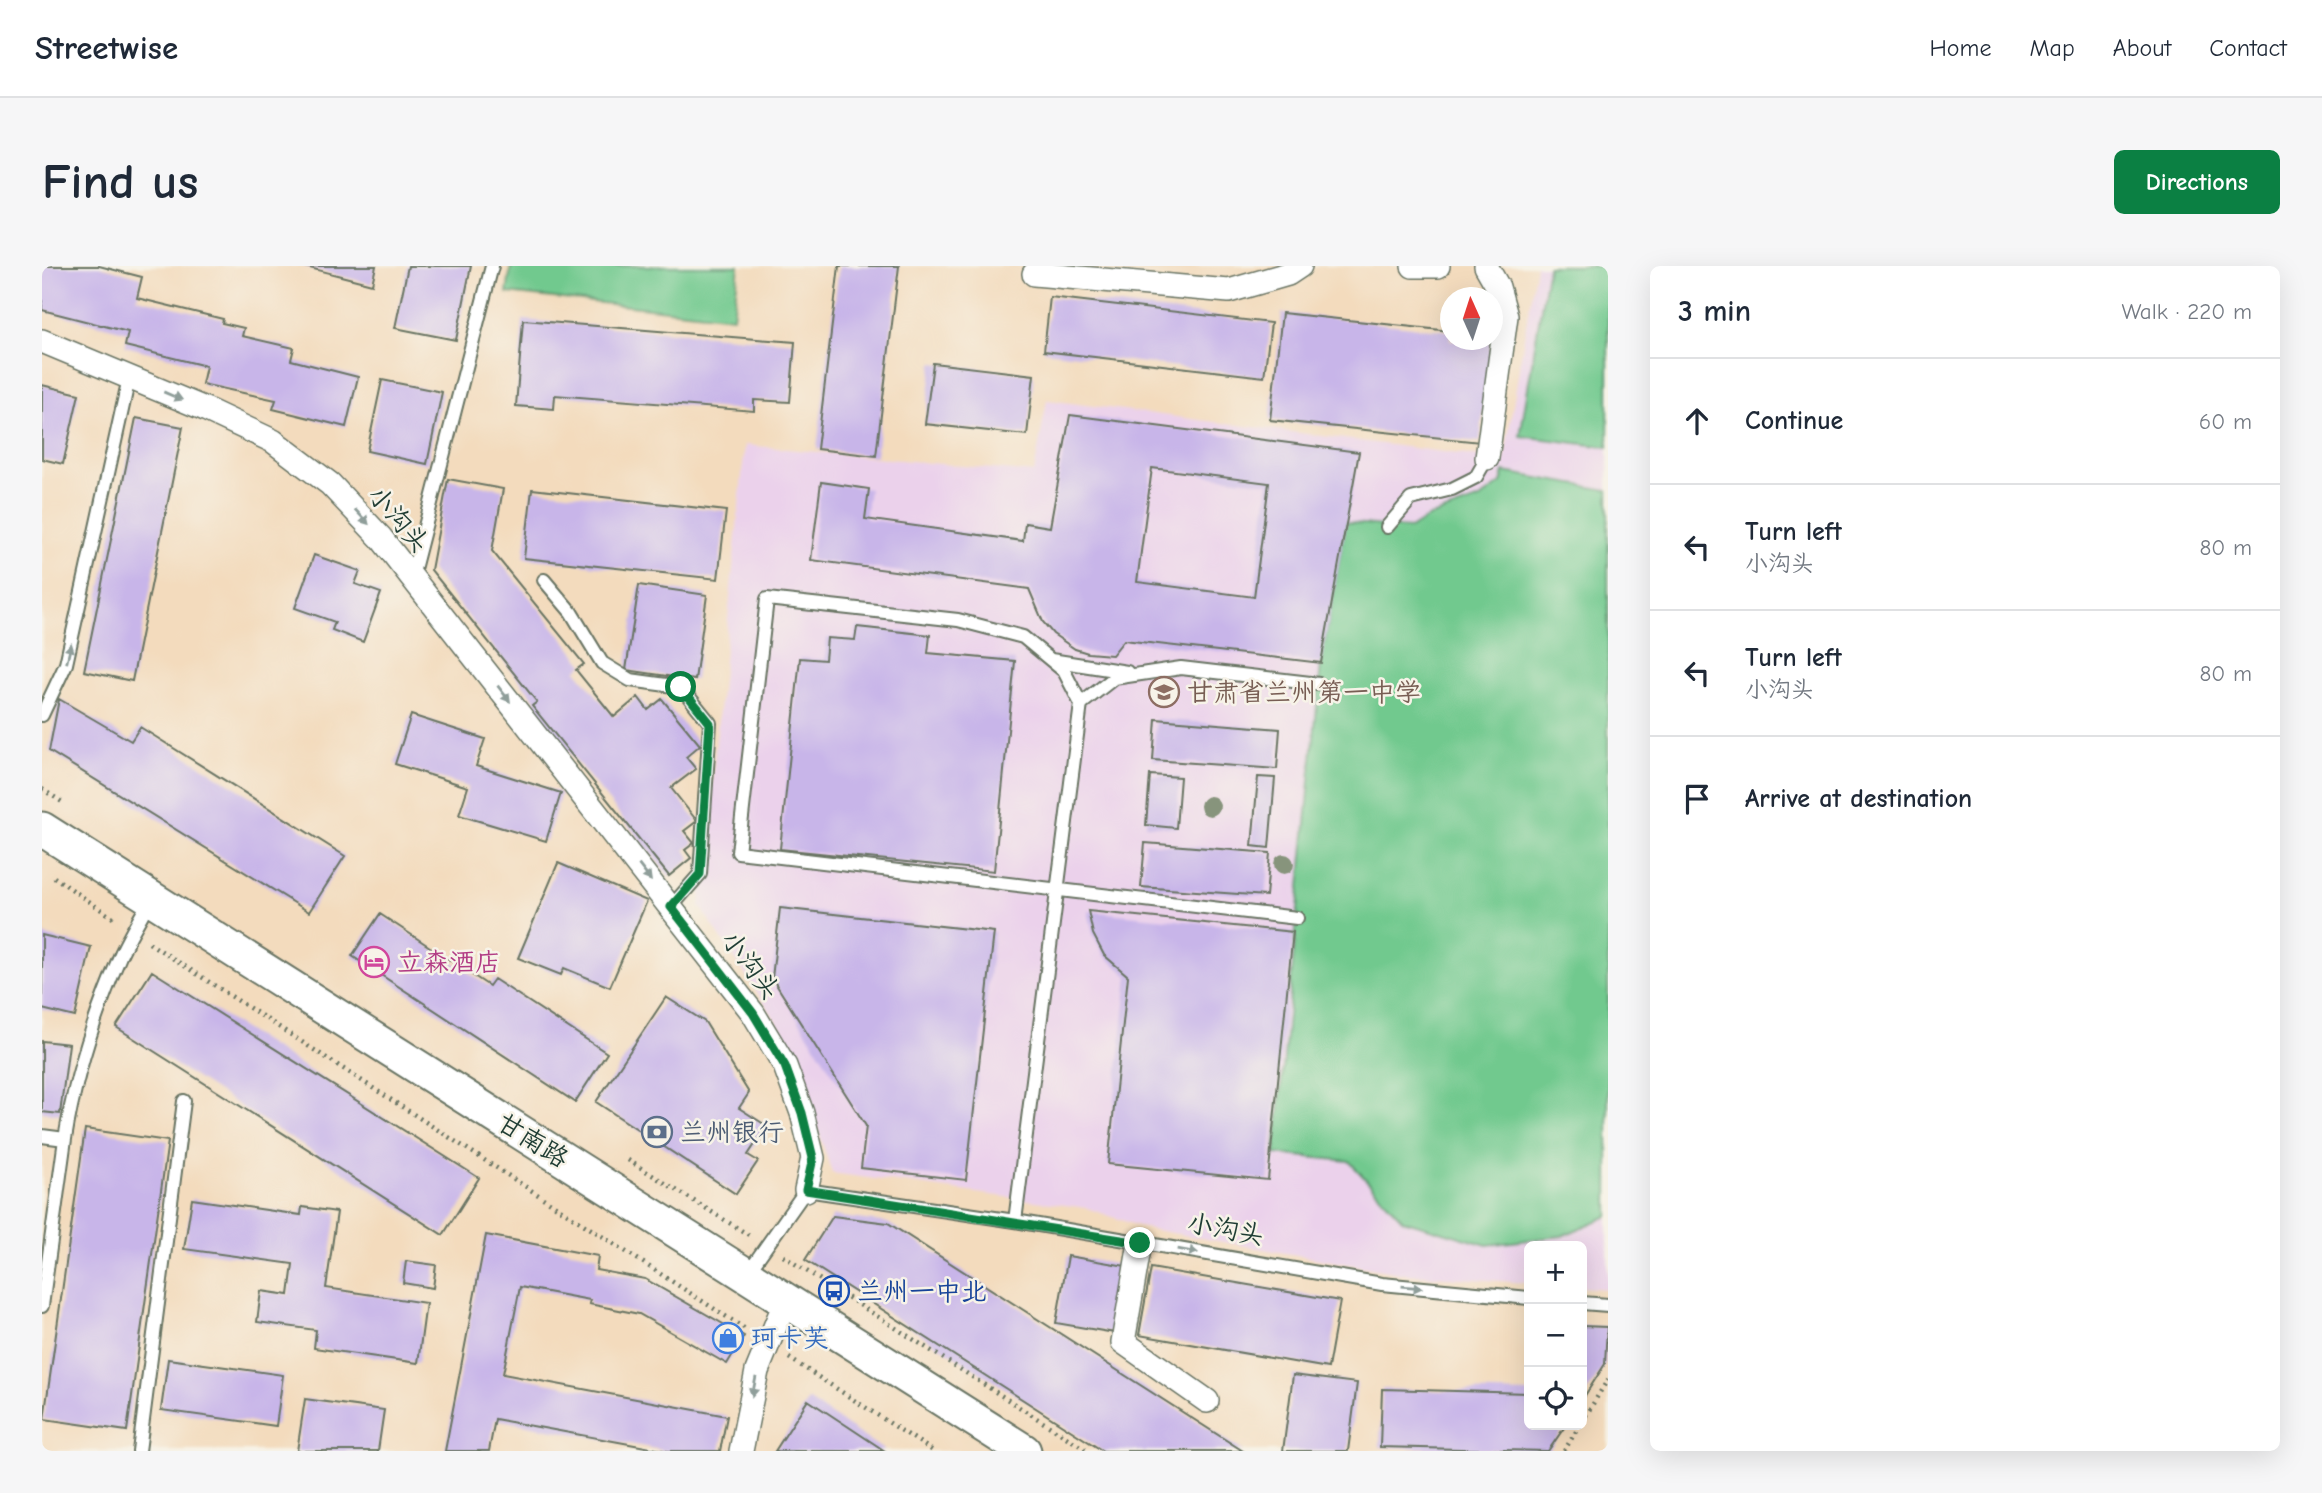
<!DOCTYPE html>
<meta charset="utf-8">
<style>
:root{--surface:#fff;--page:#f6f6f7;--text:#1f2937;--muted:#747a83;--line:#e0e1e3;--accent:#0b8043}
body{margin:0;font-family:"Comic Neue","LXGW WenKai TC",sans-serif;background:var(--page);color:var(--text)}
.controls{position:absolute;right:21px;bottom:21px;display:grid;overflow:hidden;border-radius:10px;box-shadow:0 7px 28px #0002}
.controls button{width:63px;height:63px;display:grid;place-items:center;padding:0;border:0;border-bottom:2px solid var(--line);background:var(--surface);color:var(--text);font:35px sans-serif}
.compass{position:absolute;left:1398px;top:21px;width:63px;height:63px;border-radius:50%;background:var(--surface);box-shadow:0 7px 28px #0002;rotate:357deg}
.stop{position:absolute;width:21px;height:21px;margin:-16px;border:5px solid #0b8043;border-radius:50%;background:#fff}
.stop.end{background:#0b8043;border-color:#fff;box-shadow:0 2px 7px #0008}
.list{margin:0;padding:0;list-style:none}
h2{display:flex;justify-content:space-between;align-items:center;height:91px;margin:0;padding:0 28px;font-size:30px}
h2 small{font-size:23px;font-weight:400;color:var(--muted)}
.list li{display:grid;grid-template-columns:46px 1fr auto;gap:21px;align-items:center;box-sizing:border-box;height:126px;padding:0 28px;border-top:2px solid var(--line)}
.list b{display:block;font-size:26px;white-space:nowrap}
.list p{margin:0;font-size:23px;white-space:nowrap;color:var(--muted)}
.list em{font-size:23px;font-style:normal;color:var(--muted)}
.icon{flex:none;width:38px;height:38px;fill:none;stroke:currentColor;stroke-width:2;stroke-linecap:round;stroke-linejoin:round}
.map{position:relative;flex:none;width:1566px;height:1185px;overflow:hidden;border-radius:10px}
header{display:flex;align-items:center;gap:42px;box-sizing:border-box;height:98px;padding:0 35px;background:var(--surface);border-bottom:2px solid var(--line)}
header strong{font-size:33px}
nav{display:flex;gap:38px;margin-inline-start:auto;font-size:24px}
.intro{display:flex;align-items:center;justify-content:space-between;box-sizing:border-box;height:168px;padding:0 42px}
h1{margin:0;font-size:49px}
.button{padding:18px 32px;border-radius:10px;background:var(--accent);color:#fff;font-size:24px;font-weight:700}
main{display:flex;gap:42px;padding:0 42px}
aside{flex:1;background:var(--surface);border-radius:10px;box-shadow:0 7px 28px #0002}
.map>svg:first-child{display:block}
.built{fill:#ebd1eb}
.green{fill:#71c98e;stroke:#488361;stroke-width:2}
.building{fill:#c8b5e9;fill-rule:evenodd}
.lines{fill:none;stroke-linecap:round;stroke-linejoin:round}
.lane-casing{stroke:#697464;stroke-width:16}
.street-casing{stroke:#697464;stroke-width:26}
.secondary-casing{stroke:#697464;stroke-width:37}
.path{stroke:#697464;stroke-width:4.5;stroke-dasharray:2 5;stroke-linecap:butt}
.lane{stroke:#fff;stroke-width:12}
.street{stroke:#fff;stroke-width:23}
.secondary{stroke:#fff;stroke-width:33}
.tree{fill:#87947c}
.oneway{fill:#8f9e9a}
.route{stroke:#0b8043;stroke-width:9}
.labels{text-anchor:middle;stroke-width:5;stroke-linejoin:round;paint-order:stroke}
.street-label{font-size:26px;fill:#1f3d34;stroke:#f7f3e8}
.education-label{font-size:26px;fill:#785e54;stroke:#f7f3e8;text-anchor:start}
.hotel-label{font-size:26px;fill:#b23c85;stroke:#f7f3e8;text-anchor:start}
.service-label{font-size:26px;fill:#4e5e75;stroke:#f7f3e8;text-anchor:start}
.transit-label{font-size:26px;fill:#164399;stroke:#f7f3e8;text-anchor:start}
.shop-label{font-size:26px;fill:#366cbe;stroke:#f7f3e8;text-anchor:start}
</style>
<header>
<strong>Streetwise</strong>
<nav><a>Home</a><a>Map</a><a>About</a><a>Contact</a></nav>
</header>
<div class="intro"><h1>Find us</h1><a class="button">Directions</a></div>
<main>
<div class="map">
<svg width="1566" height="1185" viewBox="0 0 1566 1185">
<rect width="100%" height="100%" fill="#f7f3e8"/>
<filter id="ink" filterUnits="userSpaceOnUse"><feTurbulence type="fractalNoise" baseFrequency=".0143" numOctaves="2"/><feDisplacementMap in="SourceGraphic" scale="14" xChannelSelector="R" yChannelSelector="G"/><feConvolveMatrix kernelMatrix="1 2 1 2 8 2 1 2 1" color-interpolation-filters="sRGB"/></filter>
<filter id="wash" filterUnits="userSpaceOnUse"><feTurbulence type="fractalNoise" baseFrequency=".00686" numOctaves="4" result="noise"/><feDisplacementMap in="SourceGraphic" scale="28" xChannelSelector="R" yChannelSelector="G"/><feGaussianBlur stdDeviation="1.57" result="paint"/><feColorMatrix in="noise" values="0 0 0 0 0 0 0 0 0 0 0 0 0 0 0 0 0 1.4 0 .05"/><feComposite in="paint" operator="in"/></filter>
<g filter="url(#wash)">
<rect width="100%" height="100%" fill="#f3dbbd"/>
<path class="built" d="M1494,0H1566V1023L1540,1021V980H1487V1017L1362,1008L1102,962L1045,942L790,907L748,776L658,640L703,179L992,207L1005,134L1462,194Z"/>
<path class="green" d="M469,0H697L691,51L465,27Z
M1506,0H1566V181L1478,170Z
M1462,206L1566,224V950L1520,970L1445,979L1361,954L1307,895L1233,888L1279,397L1304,256L1368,263L1387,251L1438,233L1459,217Z"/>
<g id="blocks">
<path class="building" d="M0,0H57L100,11L95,32L181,53L180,57L202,62L200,70L252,82L249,94L316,111L304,161L231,143L234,134L160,118L164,100L83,80L86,66L0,44Z
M260,0H334L330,18Z
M366,0H429L414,74L353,62Z
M797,0H857L834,190L775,183Z
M1008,31L1229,57L1222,111L1002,85Z
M1240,47L1408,65V74H1449L1438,176L1228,154Z
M481,54L753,76L748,136L712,134V145L513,129L512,143L474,140Z
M891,97L992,109L985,169L883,158Z
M340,114L400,126L385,198L325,185Z
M0,119L37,128L21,198L0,193Z
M1028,149L1317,186L1279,397L1082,374L1070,389L1046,387L1033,383L1011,368L1001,356L987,323L769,294L779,216L827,223L823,253L981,275L983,257L1008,261ZM1110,202L1227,217L1212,331L1095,316Z
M94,152L141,161L90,415L42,405Z
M406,213L461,223L450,285L542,398L534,404L572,451L596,431L606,444L620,433L658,479L644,491L654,503L629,522L655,555L642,565L652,577L643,584L649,592L627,610L490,440L495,436L389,304Z
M490,223L684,245L676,313L482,292Z
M272,289L318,305L313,318L339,327L321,376L290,364L293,356L253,342Z
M597,319L665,329L653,414L584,404Z
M815,361L888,369L886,387L973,395L952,605L738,583L758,392L783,394L785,372L813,374Z
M17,433L89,475L98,461L303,590L267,646L7,485Z
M369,449L443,473L434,500L519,527L504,575L417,549L426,521L353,498Z
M1114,453L1238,463L1235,503L1111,494Z
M1108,509L1138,511L1134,562L1104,559Z
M1216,511L1233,512L1227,582L1210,580Z
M1103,577L1228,587L1224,630L1099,621Z
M516,597L605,635L568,721L522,702L519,709L476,692Z
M738,642L952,666L924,914L819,902L824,860L730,712Z
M1046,645L1251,666L1226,914L1066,898L1086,710L1062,689L1051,668Z
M338,648L447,720L452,713L565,787L533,836L310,690Z
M0,669L49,681L33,751L0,743Z
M110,705L437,912L401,969L74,761Z
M624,731L663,756L707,827L697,842L725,860L706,889L716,895L694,928L554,836Z
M0,775L27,778L18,848L0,846Z
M43,863L126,875L85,1165L2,1153Z
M150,933L259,949L260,941L295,946L284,1022L384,1037L376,1097L272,1082L274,1064L215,1056L219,1025L247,1029L251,998L142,983Z
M791,950L846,957L1201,1185H1061L763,994Z
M444,969L556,990L554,1004L603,1013L702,1070L685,1098L597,1048L547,1038L548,1034L478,1021L461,1108L685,1150L678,1185H625L453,1153L447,1185H403Z
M1026,990L1084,1000L1073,1067L1014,1057Z
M364,995L394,999L391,1022L361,1017Z
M1109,1002L1298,1035L1286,1102L1097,1069Z
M1540,1060L1565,1061L1563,1098L1540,1134Z
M126,1093L241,1109L234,1160L119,1144Z
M1251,1109L1315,1117L1306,1185H1241Z
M1340,1123L1487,1127V1159H1524L1506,1185L1338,1181Z
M263,1133L342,1144L336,1185H255Z
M766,1134L843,1185H733Z"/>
</g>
</g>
<g filter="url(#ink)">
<use href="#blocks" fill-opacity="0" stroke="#697464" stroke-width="2"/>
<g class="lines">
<g class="lane-casing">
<path id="lane" d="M1345,261L1369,233L1410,223L1434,211L1445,192
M370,311L450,0
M502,314L529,346L560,397L588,414L639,421L668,457L658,608L629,641
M1009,394L1085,406
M1039,438L1072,412L1139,402L1277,418
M0,449L24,398L87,112
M0,870L23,873L0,1040
M23,873C33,810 53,748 78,690C87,670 99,651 109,632
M973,955L1039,438L1022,405L981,371L916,354L725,333L696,586L1255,652
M704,1009L764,924L973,955L1340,1018L1487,1032
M1540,1037L1566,1039
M97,1185L142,835"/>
</g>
<g class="street-casing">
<path id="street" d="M1371,0H1396
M1444,0L1456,21L1464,50L1445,192
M992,8L1187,25L1246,8L1258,0
M0,75L163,143L231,175L288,218L339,272L711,747L743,800L760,847L771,892L764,924
M1098,977L1081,1076L1165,1135
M699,1185L715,1105L744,1034"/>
</g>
<g class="secondary-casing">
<path id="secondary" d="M0,563L982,1185"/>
</g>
<path class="path" d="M0,523L20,536
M12,611L74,654
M107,677L705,1064
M586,894L710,971
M741,990L1046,1185
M747,1092L891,1185
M1540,1156L1566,1113
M1522,1185L1538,1159"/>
<use href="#lane" class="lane"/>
<use href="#street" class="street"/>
<use href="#secondary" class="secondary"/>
</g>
<g class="tree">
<circle cx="1168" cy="540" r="10"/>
<circle cx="1242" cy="598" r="10"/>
</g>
<defs><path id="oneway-solid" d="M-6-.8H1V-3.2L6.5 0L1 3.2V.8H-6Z" transform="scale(1.75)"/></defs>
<g class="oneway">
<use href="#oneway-solid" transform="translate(131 130) rotate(23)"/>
<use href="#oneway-solid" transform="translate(320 251) rotate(47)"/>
<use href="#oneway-solid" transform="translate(27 387) rotate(-77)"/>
<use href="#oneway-solid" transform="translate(462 428) rotate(52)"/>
<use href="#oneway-solid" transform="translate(603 607) rotate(52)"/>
<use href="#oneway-solid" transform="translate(1146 985) rotate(10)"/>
<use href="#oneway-solid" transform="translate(1370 1021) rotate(5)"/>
<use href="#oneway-solid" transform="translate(712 1121) rotate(101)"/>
</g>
</g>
<g class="lines" filter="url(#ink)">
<path class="route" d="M639,421L668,457L658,608L629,641L711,747L743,800L760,847L771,892L764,924L1098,977"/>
</g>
<defs>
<g id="school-ring" transform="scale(1.575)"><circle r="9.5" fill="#f7f3e8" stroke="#8d6e63" stroke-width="1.5"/><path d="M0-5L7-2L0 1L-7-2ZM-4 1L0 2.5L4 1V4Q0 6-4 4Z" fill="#8d6e63"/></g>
<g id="hotel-ring" transform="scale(1.575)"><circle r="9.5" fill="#f7f3e8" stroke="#d1479c" stroke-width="1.5"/><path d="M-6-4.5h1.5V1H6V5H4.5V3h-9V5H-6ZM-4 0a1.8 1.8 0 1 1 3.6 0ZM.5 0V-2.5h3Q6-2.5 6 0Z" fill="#d1479c"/></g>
<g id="bank-ring" transform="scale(1.575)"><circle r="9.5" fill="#f7f3e8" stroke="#5c6f8a" stroke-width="1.5"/><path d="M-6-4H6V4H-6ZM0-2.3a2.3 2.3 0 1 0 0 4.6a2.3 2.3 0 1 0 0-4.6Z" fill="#5c6f8a"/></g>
<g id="bus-ring" transform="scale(1.575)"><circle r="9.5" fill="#f7f3e8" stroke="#1a4fb4" stroke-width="1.5"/><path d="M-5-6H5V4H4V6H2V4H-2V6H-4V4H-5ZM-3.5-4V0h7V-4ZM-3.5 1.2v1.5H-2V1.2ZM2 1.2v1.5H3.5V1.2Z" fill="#1a4fb4"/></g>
<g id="shop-ring" transform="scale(1.575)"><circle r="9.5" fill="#f7f3e8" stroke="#3f7fe0" stroke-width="1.5"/><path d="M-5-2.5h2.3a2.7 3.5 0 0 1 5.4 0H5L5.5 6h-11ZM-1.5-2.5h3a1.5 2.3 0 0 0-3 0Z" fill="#3f7fe0"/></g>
</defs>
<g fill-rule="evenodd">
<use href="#school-ring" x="1122" y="426"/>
<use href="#hotel-ring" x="332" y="696"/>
<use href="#bank-ring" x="615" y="866"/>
<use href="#bus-ring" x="792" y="1025"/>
<use href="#shop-ring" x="686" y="1072"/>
</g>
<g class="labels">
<g class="street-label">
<text transform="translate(357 253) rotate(49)" y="9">小沟头</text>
<text transform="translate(709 699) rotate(53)" y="9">小沟头</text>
<text transform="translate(491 874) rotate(32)" y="9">甘南路</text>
<text transform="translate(1184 963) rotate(10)" y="9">小沟头</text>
</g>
<g class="education-label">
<text x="1145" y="435">甘肃省兰州第一中学</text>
</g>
<g class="hotel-label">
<text x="355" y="705">立森酒店</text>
</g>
<g class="service-label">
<text x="638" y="875">兰州银行</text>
</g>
<g class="transit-label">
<text x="815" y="1034">兰州一中北</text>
</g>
<g class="shop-label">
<text x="709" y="1081">珂卡芙</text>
</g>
</g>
</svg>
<div class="controls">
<button>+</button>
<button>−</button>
<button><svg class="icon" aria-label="locate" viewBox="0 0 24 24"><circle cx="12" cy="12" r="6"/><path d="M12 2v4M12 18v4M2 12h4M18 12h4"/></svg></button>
</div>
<svg class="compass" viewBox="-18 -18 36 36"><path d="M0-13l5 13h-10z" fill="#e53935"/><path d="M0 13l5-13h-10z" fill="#747a83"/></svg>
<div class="stop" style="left:639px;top:421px"></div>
<div class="stop end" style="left:1098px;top:977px"></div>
</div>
<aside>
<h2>3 min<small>Walk · 220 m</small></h2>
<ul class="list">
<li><svg class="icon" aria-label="ahead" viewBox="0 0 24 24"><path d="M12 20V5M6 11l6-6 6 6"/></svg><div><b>Continue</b></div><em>60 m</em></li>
<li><svg class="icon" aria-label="left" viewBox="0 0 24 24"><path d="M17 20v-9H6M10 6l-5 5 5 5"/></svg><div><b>Turn left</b><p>小沟头</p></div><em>80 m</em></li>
<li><svg class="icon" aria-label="left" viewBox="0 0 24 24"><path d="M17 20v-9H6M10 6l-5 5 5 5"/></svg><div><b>Turn left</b><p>小沟头</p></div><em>80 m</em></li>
<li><svg class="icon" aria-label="arrive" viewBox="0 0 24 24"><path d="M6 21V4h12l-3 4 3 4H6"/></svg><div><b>Arrive at destination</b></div></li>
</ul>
</aside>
</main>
